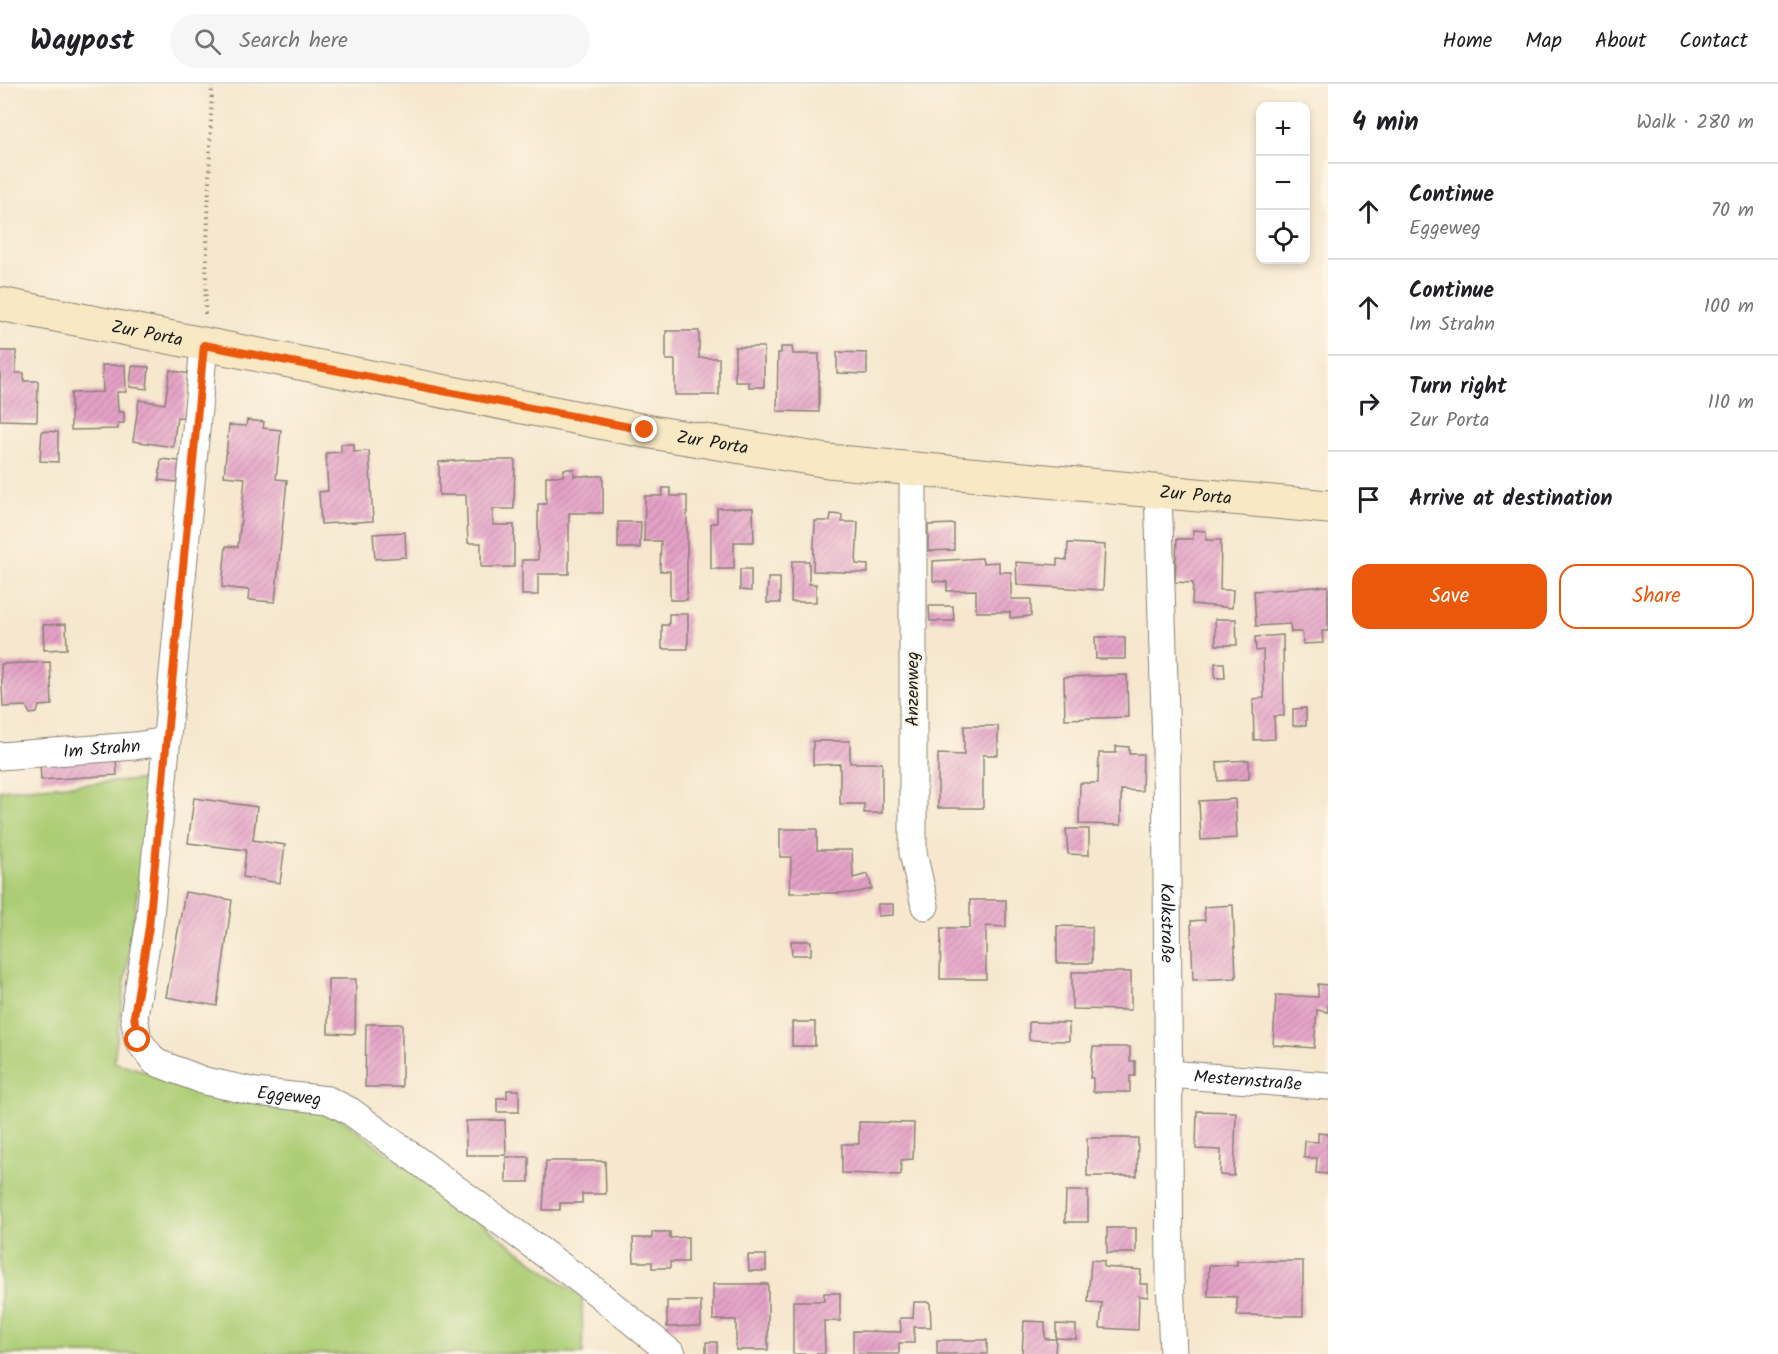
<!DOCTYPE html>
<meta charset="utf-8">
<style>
:root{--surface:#fff;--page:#f6f6f6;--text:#202124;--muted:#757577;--line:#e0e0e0;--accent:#ea580c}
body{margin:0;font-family:Kalam,sans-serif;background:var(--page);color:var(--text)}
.controls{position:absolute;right:18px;top:18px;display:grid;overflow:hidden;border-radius:12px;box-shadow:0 3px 9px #0003}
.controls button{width:54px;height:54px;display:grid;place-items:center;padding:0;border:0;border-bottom:2px solid var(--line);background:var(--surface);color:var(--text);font:30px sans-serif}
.stop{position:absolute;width:18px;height:18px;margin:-14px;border:4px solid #ea580c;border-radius:50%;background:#fff}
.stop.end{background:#ea580c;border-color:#fff;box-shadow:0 2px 6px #0008}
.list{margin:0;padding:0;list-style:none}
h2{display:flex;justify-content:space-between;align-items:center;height:78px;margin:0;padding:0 24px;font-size:26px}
h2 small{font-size:20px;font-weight:400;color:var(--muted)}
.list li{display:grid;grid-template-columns:39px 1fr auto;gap:18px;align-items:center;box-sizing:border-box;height:96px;padding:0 24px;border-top:2px solid var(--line)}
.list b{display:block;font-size:22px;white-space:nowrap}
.list p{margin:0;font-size:20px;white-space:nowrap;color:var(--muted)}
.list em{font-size:20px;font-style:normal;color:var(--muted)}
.actions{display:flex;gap:12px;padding:18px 24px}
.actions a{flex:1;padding:14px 0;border:2px solid var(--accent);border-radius:18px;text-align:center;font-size:21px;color:var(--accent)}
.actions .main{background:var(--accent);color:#fff}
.icon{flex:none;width:33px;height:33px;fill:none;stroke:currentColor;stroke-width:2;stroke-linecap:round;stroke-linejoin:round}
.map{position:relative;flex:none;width:1328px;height:1270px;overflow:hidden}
header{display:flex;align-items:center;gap:36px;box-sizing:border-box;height:84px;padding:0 30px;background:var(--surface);border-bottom:2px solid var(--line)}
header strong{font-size:28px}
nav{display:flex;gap:33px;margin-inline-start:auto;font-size:21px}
.search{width:420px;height:54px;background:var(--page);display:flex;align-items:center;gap:15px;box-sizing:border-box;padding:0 21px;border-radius:33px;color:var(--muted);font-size:22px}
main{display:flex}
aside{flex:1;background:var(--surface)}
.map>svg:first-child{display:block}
.green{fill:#accd75;stroke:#647448;stroke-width:1.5}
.building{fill:url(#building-hatch)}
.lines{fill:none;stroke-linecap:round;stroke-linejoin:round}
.street-casing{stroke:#898275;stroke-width:29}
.secondary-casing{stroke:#898275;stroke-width:35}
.path{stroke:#898275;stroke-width:4;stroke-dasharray:1.5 4.5;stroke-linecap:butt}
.street{stroke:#fff;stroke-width:27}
.secondary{stroke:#f8e8c3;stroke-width:33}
.route{stroke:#ea580c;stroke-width:8}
.labels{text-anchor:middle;stroke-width:4.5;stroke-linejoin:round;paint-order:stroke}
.street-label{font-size:18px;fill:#1c1c1c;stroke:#fcf5e5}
</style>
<header>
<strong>Waypost</strong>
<div class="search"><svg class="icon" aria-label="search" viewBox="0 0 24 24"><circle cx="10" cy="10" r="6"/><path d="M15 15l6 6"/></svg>Search here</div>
<nav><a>Home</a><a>Map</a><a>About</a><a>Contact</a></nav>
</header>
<main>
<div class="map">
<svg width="1328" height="1270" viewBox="0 0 1328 1270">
<defs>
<pattern id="building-hatch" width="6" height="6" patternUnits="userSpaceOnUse" patternTransform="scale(1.5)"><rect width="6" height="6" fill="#e4a1c6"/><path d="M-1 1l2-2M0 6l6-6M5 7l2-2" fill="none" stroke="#c38aaa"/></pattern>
</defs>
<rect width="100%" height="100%" fill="#fcf5e5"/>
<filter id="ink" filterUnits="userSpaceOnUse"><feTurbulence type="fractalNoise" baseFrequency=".0167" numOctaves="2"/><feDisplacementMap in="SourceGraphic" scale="12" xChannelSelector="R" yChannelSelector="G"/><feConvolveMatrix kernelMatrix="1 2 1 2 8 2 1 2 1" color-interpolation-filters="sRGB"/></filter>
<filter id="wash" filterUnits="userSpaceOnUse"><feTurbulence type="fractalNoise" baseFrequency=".008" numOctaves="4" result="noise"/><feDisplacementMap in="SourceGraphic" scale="24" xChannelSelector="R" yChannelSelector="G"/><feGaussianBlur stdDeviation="1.35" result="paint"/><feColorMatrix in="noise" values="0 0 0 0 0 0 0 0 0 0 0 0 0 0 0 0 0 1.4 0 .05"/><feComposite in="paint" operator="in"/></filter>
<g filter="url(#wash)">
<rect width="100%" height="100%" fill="#f6e7ce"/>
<path class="green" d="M153,695L114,978L224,1011L336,1031L582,1214L583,1270H0V706Z"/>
<g id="blocks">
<path class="building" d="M666,247H699V274H719V311H675V276H666Z
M735,263H764V303H749V298H735Z
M781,263H792L793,270H819V328L777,327L778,269H781Z
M0,267H16V289H24V297H38L37,337L0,336Z
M837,268L867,269V290L837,289Z
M102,281H125L126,308H117L118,328H124V339H118V345L71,346V309L103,308Z
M132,282L149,283L147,305L130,303Z
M170,286L189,290L183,334L177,333L173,363L133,357L139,316L165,320Z
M247,336L264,338L263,344L281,346L276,395L287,396L275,518L248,516L249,506L222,503L226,462L238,463L245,394L224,392L229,341L246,342Z
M42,347L58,348V378L40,377Z
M341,360H354V368L369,367L373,437L321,440L319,408L328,407L326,369L341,368Z
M161,375L179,377L177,398L159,396Z
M465,376H515L514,425H493V441H514V483H481V459H468L466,411H439V378Z
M564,385H574V392H603V429H569V490H538V511H522V476H538V420H546V392H563Z
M663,404H670L671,412H687V516H670V487H660L661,457H644L645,412H662Z
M717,424H753L754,458H734V485H711V439H717Z
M831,430L842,431V438H858L856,480L868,481V489L813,487L815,437H830Z
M618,438H641L640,464H618Z
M954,440V466L928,467V441Z
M1193,446L1206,447V456H1221L1220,506H1233L1232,524L1192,520L1193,499L1175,498L1177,455H1193Z
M405,448L406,473L375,475L373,450Z
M1068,459L1105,461L1103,506L1017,501L1016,478L1057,481V475L1067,476Z
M982,474L983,479L999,478V488H1011V515H1031V532L1010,534V528H976V506L947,507V498L933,497V477Z
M792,477H809V500H816V518H791Z
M740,485H751V507L740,506Z
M768,494H780V519H767Z
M1328,502V547H1322L1323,559L1303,560L1302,548H1291L1290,540L1256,542L1254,507Z
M929,522H953L954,537H930Z
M669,530H688V565H662V541H669Z
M1215,535H1236L1237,561H1216Z
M66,540L67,565L44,566L43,541Z
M1283,551L1284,632H1274L1275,655L1254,656L1253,615L1264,614L1263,566L1256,567L1255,553Z
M1095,553H1125V575H1096Z
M50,578L52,621L39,622L37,629L30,630L26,622L3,623L1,580Z
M1215,579H1224L1225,594H1215Z
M1127,591L1128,633L1065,635L1064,593Z
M1306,624V641L1293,642V625Z
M964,642H998V671H983V724H938V670L964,671Z
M813,657H850V679H882V729H864V720H840V680L813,681Z
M1116,662L1129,663V670H1143L1142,707L1121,706V741L1079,740L1080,699H1098L1099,669H1116Z
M116,674L117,691L41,696L40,679Z
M1249,676V695L1218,697L1217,678Z
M194,714L257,723L253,756L285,761L280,799L243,793L246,766L188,759Z
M1235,715L1237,754L1201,756L1199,717Z
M780,745H817V766H852L853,794L868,790L872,805L853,809H790L791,773H780Z
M1066,745H1089V771L1068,770Z
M185,808L232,816L217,922L166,913Z
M970,816H1006V843L986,842V895H940L941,844H970Z
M878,820H893V831L878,832Z
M1233,821L1236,894L1193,896L1191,837L1205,836L1204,823Z
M1057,842L1092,843V879H1057Z
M791,857H811V871H792Z
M1072,888H1131V926L1072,925Z
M328,895H356L355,950L328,949Z
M1318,900L1328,901V928L1317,926L1314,964L1273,961L1276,911L1318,913Z
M792,938H815V962H792Z
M1029,938L1069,939V957L1029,956Z
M366,940H402V1003H365Z
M1093,963H1130V977H1135V992H1130V1008H1093V994H1090Z
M507,1006H519V1028H497V1014H507Z
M1197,1027L1236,1028L1234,1092L1220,1091L1221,1066L1196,1065Z
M505,1036L506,1071H466V1037Z
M859,1038L914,1039L913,1075L901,1076V1091L842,1089V1060H859Z
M1318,1049L1328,1050V1090L1316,1089L1317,1074H1304L1305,1057L1318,1058Z
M1087,1054H1138L1137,1092H1087Z
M506,1073H529V1098H506Z
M546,1077H605L606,1110H582V1119H560V1126H543Z
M1066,1107H1088V1138H1065Z
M1107,1144H1136V1169H1107Z
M652,1148H670V1154L688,1153V1178H670V1184H652V1178H634L633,1154H652Z
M748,1171H766V1187H749Z
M1091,1176L1104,1177V1183L1141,1186L1140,1200H1148V1213L1139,1212L1138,1246L1100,1244L1102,1219L1088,1218Z
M1237,1177H1303V1232L1237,1231V1213L1208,1212L1209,1181H1237Z
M713,1200H768V1266H736V1236H713Z
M824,1209H840V1237H824L825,1270H793V1217H824Z
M667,1217H701V1242L667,1243Z
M914,1218H930L931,1243H914V1259H899V1270H853V1247L901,1248L900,1234H913Z
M1024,1237L1045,1238V1255H1056L1055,1270H1022Z
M1056,1240L1076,1241V1255L1056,1254Z
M937,1256H987V1270H937Z
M706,1258H717V1270H706Z"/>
</g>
</g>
<g filter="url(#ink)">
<use href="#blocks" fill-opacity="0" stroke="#898275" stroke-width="1.5"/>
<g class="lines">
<g class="street-casing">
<g id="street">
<path id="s1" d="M204,261L149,843L134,932L138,956L155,978L205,997L256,1008L328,1016L350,1027L595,1207L672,1270"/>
<path d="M913,386V769L925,822"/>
<path id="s2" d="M1158,407L1166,661L1170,1195L1173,1270"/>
<path id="s3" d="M0,672L135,662L167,657"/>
<path id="s4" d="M1168,990L1328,1002"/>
</g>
</g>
<g class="secondary-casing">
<g id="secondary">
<path id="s5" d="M0,220L645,347L828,377L1328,423"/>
</g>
</g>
<path class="path" d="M205,230L212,0"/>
<use href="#street" class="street"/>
<use href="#secondary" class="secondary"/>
</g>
</g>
<g class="lines" filter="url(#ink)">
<path class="route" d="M138,956L134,932L149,843L204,261L645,346"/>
</g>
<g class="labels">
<g class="street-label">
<text dy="6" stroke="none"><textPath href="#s5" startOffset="150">Zur Porta</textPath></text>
<text dy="6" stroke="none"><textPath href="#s5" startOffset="726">Zur Porta</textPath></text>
<text dy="6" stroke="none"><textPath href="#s5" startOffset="1212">Zur Porta</textPath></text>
<text transform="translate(912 605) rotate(-90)" y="6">Anzenweg</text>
<text dy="6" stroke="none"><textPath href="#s3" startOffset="102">Im Strahn</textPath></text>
<text dy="6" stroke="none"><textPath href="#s2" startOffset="432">Kalkstraße</textPath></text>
<text dy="6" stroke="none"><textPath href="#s4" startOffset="80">Mesternstraße</textPath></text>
<text dy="6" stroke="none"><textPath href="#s1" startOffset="866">Eggeweg</textPath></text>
</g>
</g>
</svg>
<div class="controls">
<button>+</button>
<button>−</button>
<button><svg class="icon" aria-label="locate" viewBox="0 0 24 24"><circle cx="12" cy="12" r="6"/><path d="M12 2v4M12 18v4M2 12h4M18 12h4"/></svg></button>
</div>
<div class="stop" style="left:138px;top:956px"></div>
<div class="stop end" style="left:645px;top:346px"></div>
</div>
<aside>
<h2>4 min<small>Walk · 280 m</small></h2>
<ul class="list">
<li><svg class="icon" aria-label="ahead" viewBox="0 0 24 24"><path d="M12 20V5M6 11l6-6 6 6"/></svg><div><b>Continue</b><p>Eggeweg</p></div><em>70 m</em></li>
<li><svg class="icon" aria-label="ahead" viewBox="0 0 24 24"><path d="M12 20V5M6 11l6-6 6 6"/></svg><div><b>Continue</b><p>Im Strahn</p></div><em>100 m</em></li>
<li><svg class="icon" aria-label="right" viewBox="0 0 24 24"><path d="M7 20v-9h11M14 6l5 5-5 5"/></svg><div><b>Turn right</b><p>Zur Porta</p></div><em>110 m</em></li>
<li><svg class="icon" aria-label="arrive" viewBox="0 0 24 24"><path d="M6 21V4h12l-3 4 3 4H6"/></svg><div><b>Arrive at destination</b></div></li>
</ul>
<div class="actions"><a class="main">Save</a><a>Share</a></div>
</aside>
</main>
